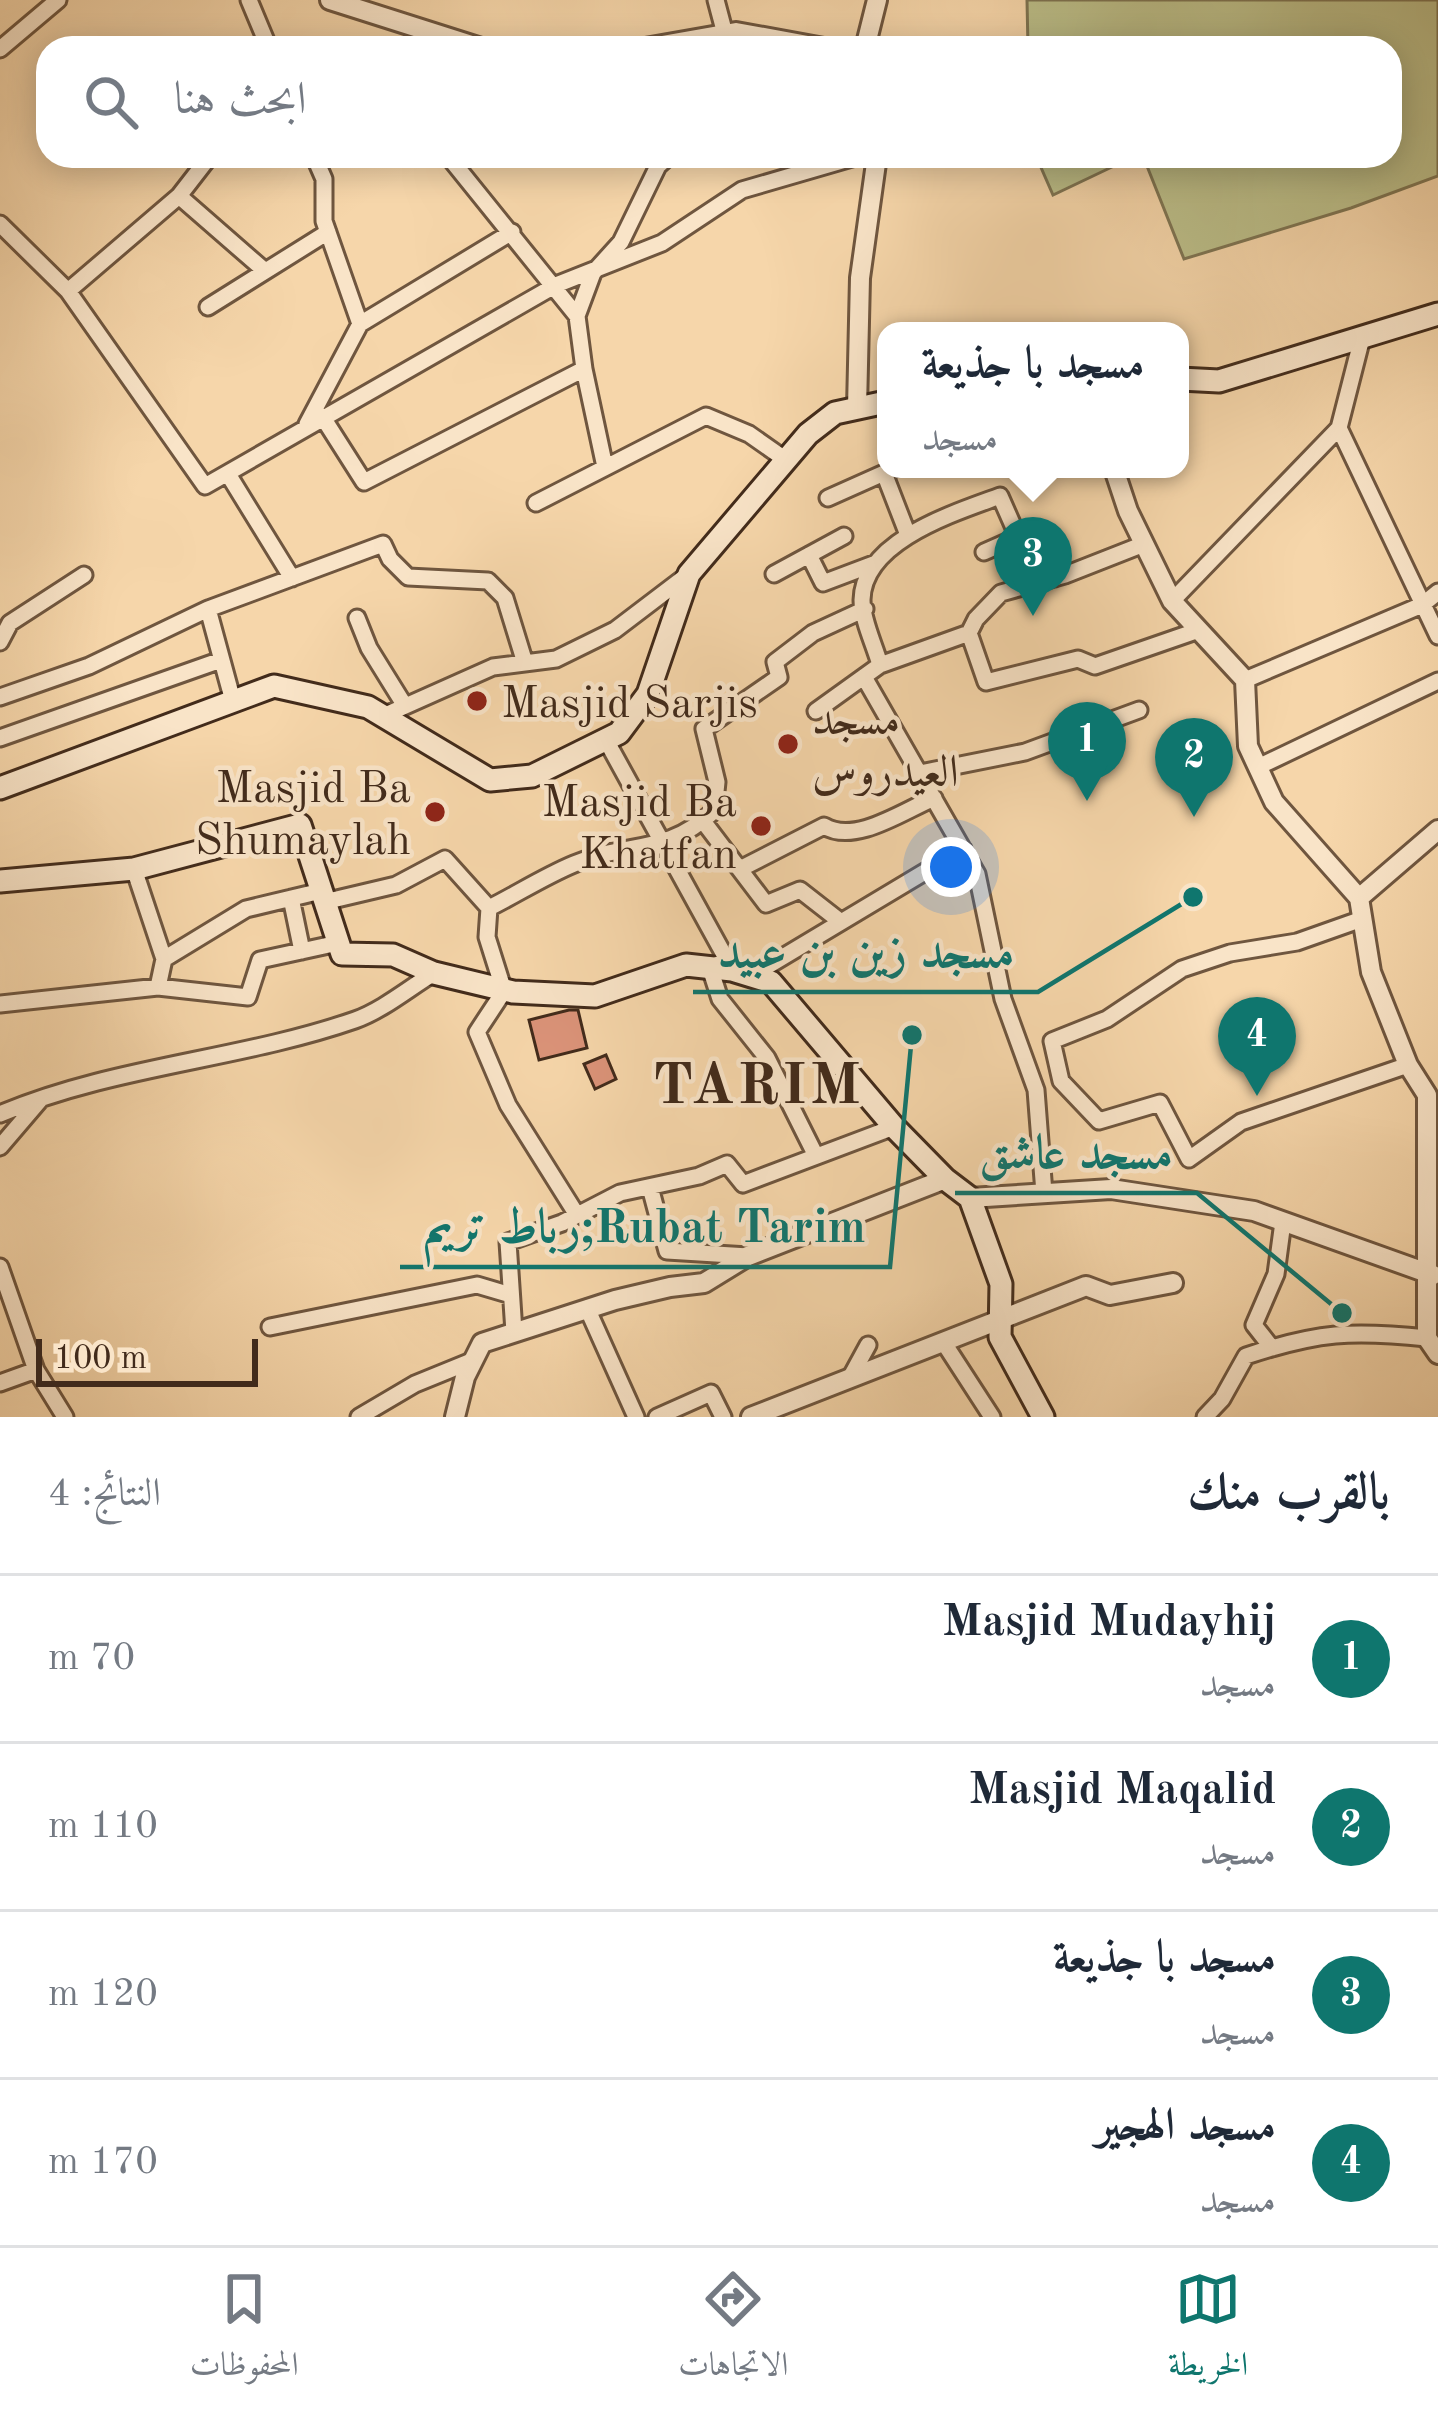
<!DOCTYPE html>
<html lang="ar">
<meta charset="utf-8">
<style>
:root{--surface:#fff;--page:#f6f6f7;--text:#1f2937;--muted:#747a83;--line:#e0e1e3;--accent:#0f766e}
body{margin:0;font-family:"Old Standard TT",Amiri,serif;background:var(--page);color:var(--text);direction:rtl}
.scale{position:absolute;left:36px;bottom:30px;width:222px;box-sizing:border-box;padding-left:12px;border:6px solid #422b1b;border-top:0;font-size:33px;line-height:42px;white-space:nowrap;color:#422b1b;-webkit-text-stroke:9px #f9e4c8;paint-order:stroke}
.you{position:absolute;left:951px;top:867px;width:42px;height:42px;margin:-30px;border:9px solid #fff;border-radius:50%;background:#1a73e8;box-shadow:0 0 0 18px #1a73e833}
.badge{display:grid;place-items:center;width:78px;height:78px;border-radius:50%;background:var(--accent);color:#fff;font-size:39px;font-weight:700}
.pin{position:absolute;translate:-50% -99px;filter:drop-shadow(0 3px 6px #0008)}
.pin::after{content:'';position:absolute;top:63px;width:42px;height:36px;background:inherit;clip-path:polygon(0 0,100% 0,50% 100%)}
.popup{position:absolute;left:877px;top:322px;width:312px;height:156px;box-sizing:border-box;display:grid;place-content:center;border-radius:24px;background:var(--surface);filter:drop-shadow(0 3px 9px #0005);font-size:39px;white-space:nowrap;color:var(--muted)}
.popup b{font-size:45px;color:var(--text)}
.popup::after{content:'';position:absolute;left:50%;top:100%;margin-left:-24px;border:24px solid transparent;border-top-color:var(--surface)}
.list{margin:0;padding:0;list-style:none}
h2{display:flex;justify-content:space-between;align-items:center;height:156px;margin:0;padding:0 48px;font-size:51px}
h2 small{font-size:39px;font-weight:400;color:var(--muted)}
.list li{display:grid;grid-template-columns:78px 1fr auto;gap:36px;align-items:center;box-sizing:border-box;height:168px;padding:0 48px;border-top:3px solid var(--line)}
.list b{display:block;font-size:45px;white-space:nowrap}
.list p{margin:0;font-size:39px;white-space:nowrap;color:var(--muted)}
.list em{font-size:39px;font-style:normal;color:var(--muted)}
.icon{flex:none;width:66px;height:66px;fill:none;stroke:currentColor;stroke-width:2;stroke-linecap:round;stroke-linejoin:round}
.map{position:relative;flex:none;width:1438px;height:1417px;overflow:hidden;direction:ltr}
.search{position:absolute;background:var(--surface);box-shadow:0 6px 30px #0003;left:36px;right:36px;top:36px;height:132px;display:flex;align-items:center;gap:30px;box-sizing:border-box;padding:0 42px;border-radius:36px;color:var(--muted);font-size:45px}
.sheet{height:828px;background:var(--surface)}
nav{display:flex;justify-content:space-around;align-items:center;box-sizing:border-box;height:168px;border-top:3px solid var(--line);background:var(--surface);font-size:33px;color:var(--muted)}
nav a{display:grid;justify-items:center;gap:6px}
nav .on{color:var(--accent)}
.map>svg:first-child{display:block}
.green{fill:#bbbe89;stroke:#7e7452;stroke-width:3}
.building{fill:#db9379;stroke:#422b1b;stroke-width:3}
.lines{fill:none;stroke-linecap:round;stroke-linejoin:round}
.minor-casing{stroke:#6f563f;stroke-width:21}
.tertiary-casing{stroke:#6f563f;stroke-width:24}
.secondary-casing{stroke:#422b1b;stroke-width:27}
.minor{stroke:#f9e4c8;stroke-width:15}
.tertiary{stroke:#f9e4c8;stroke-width:18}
.secondary{stroke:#f9e4c8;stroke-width:21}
.poi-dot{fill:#8f2418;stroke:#f9e4c8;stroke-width:4.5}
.labels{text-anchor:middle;stroke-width:9;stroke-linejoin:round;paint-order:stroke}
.poi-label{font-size:45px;fill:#422b1b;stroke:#f9e4c8;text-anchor:start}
.district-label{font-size:57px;font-weight:bold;letter-spacing:3px;fill:#422b1b;stroke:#f9e4c8}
.leader{fill:none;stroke:#0f766e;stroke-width:4.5}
.callout-dot{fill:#0f766e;stroke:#f9e4c8;stroke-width:4.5}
.callout-label{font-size:48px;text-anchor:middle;font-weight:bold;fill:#0f766e;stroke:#f9e4c8;stroke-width:9;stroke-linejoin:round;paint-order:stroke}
</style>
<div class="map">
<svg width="1438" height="1417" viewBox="0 0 1438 1417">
<rect width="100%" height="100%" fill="#f6d6aa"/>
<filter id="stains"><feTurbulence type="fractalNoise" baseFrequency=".00167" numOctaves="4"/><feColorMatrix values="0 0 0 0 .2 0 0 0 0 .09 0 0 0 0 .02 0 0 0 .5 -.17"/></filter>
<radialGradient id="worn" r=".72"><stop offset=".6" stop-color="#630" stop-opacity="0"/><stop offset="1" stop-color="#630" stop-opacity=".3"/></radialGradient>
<path class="green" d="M1027,0H1438V176L1351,208L1184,259L1143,156H1390V48H1028Z
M1036,156H1135L1053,195Z"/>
<path class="building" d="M569,1010H578L587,1048L539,1060L529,1020Z
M606,1055L616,1079L595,1089L584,1064Z"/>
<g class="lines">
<g class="minor-casing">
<path id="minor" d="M249,0L269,48
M716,0L725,34
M0,49L58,0
M314,156L324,179V221L360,324
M448,156L577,316
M179,196L265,271
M0,224L68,291L205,486L556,285L662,243L742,190L859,156
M68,291L179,196L210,156
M208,307L328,232
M1362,338L1339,428L1438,636
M584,369L605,467
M322,416L364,482L584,369L577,316L593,273L621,242L658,166L669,156
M307,424L360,324L512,232
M884,473L908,535
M228,474L292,578
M828,498L893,469
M536,503L706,416L749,434L786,460
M984,552L1018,537L1036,535L1055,578
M809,555L823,583L876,563
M774,574L844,536
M1172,601L1339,428
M208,609L233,701
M357,618L369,648L405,706
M969,633L986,682L1078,659L1095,666L1199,630
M0,642L10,623L84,575
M880,665C875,646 862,620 862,600C863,541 954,513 1000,496L1018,537
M864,677L977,874L1003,999L1036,1090L1044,1193
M1245,680L1422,605L1438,592
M0,697L89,666L208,609L383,544L390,559L408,577L488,581L505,598L525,663
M816,711L880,665L969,633L976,619L1001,593L1065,575L1144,544
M383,716L493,667L556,659L615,630L686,576
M0,738L221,660
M606,740L727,960L710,968L720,999L767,1058L816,1156
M1258,767L1438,681
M920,773L1025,752L1139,710
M703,821L766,904L800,890L841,922
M134,869L164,959
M740,869L824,826C855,845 903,811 934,798
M291,898L302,951
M324,902L396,885L445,859L489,908
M1362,919L1297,942L1230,953L1182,969L1107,1019L1052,1041L1061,1081L1099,1121L1160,1103L1189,1159L1241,1122L1408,1065
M751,976L963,849
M158,987L248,997L260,960L338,943
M0,1004L158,987L164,959L246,909L321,891
M0,1114C113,1066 240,1060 355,1020C383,1010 409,988 434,973
M0,1147L41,1099
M650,1187L667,1251L748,1256
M577,1215L508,1105L477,1032L504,991L487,937L489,908C517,894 545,876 574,864C628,841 665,856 714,811L717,782L704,729L779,677L775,662L813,633L865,609
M0,1267L36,1370L65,1417
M587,1308L636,1417
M270,1327L477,1285L511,1295
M514,1332L508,1242L562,1223L620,1193L699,1176L727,1164L743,1184L894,1127
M944,1343L992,1417
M1272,1348L1254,1325L1276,1274L1283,1222
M850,1378L868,1345
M0,1383L36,1370
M359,1417L415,1384L474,1360
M657,1417L711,1393L723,1417
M1205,1417L1222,1399L1246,1356C1318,1332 1352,1330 1427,1338"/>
</g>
<g class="tertiary-casing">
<path id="tertiary" d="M330,0L481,48
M645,48L736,32L824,48
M865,48L877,0
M857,408L860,278L877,156
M1114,469L1128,511L1172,601L1245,680L1248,746L1274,802L1359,898L1371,972L1408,1065L1427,1095V1338L1438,1354
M1359,898L1438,830
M970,1198L1111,1189L1254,1211L1433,1275
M455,1417L465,1377L482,1343L615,1300L670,1287L704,1283L748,1256L945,1179
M751,1417L1086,1286L1110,1295L1173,1283"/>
</g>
<g class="secondary-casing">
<path id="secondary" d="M1180,379L1219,381L1438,314
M0,788L274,686L368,707L490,780L532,776L619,733L648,694L689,574L808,434L835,413L886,402
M0,881L134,869L300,825L342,954L393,955L434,973L513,992L595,996L686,965L732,970L771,982L894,1127L945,1179L970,1198L1001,1284L1000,1337L1043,1417"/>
</g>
<use href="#minor" class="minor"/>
<use href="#tertiary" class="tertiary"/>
<use href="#secondary" class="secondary"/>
</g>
<g class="poi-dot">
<circle cx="477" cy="701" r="12"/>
<circle cx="788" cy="744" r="12"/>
<circle cx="435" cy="812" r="12"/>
<circle cx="761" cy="826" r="12"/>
</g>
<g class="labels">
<g class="poi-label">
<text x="501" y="717">Masjid Sarjis</text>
<text x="812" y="734">مسجد<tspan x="812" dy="52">العيدروس</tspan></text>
<text x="411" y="802" text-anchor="end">Masjid Ba<tspan x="411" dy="52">Shumaylah</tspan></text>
<text x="737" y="816" text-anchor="end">Masjid Ba<tspan x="737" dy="52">Khatfan</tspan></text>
</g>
<g class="district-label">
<text x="758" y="1103">TARIM</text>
</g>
</g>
<path class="leader" d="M1193 897L1038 992H693M1342 1313L1197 1193H955M912 1035L890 1267H400"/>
<g class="callout-dot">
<circle cx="1193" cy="897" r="12"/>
<circle cx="1342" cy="1313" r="12"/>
<circle cx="912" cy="1035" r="12"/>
</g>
<g class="callout-label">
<text x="866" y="967">مسجد زين بن عبيد</text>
<text x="1076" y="1168">مسجد عاشق</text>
<text x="645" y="1242">رباط تريم;Rubat Tarim</text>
</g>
<rect width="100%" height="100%" filter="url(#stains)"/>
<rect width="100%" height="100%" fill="url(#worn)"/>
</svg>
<div class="scale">100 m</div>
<div class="you"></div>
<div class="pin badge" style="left:1087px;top:801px">1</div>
<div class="pin badge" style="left:1194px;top:817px">2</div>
<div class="pin badge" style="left:1033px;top:616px">3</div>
<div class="popup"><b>مسجد با جذيعة</b>مسجد</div>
<div class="pin badge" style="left:1257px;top:1096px">4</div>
<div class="search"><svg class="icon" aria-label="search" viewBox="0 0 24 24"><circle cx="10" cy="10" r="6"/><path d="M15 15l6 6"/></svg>ابحث هنا</div>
</div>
<section class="sheet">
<h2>بالقرب منك<small>النتائج: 4</small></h2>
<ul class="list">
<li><span class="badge">1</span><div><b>Masjid Mudayhij</b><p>مسجد</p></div><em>70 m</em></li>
<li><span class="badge">2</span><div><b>Masjid Maqalid</b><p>مسجد</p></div><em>110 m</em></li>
<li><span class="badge">3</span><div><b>مسجد با جذيعة</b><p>مسجد</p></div><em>120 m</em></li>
<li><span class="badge">4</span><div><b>مسجد الهجير</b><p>مسجد</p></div><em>170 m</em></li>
</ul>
</section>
<nav>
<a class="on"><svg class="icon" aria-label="map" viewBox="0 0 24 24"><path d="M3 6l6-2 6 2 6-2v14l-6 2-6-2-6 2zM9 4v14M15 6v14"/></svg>الخريطة</a>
<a><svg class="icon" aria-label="directions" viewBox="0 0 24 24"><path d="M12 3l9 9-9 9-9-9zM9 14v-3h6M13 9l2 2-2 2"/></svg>الاتجاهات</a>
<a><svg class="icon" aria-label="saved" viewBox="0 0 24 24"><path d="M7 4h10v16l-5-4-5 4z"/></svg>المحفوظات</a>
</nav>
